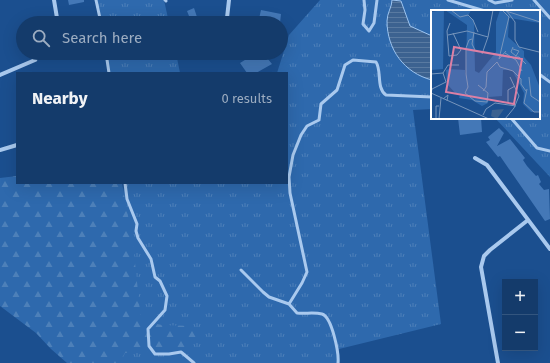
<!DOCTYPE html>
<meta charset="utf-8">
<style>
:root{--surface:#143b6b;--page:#214673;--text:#f1f3f6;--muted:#9dadc1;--line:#33557e}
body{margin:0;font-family:"Fira Sans",sans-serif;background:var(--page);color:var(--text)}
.controls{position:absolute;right:12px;bottom:12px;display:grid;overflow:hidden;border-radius:0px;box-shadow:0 4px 16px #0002}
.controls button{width:36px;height:36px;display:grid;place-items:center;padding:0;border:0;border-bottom:1px solid var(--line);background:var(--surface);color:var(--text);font:20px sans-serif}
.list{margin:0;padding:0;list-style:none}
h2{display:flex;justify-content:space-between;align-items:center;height:52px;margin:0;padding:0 16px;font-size:17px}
h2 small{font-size:13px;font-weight:400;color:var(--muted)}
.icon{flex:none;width:22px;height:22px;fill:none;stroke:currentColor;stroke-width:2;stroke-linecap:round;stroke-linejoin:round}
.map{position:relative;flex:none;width:550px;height:363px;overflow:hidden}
.search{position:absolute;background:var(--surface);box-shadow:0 4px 16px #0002;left:16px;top:16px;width:272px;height:44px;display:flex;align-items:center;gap:10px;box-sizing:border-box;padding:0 14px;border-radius:22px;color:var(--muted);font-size:15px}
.panel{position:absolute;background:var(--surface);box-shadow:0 4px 16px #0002;left:16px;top:72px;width:272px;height:112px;border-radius:0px}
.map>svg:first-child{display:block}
.grass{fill:url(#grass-tufts)}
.forest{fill:url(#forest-firs)}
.water{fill:url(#water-rules);stroke:#9cc4f0}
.building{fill:#4478b7}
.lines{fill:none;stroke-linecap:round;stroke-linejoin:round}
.service{stroke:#a9c9ee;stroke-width:3}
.minor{stroke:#a9c9ee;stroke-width:4}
.inset-road{fill:none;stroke:#7695bc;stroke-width:1}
.view{fill:#dd80a5;fill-opacity:0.15;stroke:#dd80a5;stroke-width:2}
.inset-edge{fill:none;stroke:#fff;stroke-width:2}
</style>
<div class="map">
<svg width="550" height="363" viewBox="0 0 550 363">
<defs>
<pattern id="grass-tufts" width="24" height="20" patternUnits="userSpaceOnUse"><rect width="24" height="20" fill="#2e69ad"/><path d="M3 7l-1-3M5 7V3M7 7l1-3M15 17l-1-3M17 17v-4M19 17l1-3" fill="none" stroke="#4d80b9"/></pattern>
<pattern id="forest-firs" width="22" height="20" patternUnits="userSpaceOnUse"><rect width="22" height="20" fill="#2e69ad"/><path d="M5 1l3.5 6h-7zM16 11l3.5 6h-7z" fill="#4d80b9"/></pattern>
<pattern id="water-rules" width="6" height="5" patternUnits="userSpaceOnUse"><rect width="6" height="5" fill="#3c6290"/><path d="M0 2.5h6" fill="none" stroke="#597aa1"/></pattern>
</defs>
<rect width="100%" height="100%" fill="#1b4f8f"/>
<path class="grass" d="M97,0H164L169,23H100Z
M320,0H550V177L495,118H539V11H432V109L413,110L441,324L339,349L340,363H110L124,183H287V73H277L289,35Z
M105,53H176L180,73H108Z"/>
<path class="forest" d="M17,176V183H122L133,243L141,321L162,325L191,326L200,339L184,348L125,353L120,363H67L51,349L36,333L0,306V178Z"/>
<path class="water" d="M392,0L401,1L410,26L432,36V80C404,73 387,49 387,21C387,13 392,7 392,0Z"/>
<path class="building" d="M68,0H84V2L69,5Z
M194,8L199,23H184L189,16L187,11Z
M261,10L281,14L280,23H258Z
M252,53H263L272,64L256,73H247L240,63L253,55Z
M458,118H481L482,132L460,135Z
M499,128L504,133L497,146L510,139L525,158L523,160L527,166L536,176L538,175L541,182L539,184L544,190L549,189L550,219L545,221L500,156L498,157L486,142L490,140L488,137Z"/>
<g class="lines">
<path class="service" d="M96,0L101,23
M165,0L166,1
M364,0L365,10L363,24L369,31L374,23L377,0
M448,0L485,11
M489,0L495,3L512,0
M534,0L550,18
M106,53L109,73
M539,74L550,82
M511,118L537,148L550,151
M125,183L127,199L137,224L136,231L138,238L151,259L155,277L160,281L167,296L165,310L148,329L149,346L155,354H169L181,352L194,363
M241,270L263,292L269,297L289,304L297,313C305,314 314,312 322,314C332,317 339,353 338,363
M289,304L302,283L307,272L290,193L289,177L293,155L301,135L307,126L319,120L321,104L337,90L345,65L353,60L376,62C382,71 376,88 386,95L432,97"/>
<path class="minor" d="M54,0L57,18L54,23
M227,18L229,0
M0,75L35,60L40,53
M0,150L17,145
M475,158L487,165L550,249
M498,363L481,267L484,256L490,250L528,220"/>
</g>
<g transform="translate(431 10)">
<rect width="109" height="109" fill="#1b4f8f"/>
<path d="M14,0H40L37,6L43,10L44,61L48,63L65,42V12L69,0H109V13L78,8L77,27L93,41V47L100,55L109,78V102H100L92,94L93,83L81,60H72L71,86L58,87L57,93L51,96L41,90L28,88L35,62L36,15Z" fill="#2e69ad"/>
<path d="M18,59L34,60V79L41,83L26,85L16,74L15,60Z" fill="#2e69ad"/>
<path d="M13,0L12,59L0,60V2Z" fill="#2e69ad"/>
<path d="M73,99L66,109L60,106L61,100Z" fill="#3c6290"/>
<path class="inset-road" d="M20,0L29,7L37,5L42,10L47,22M71,0L78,7L68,49L75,41M75,0L84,12V30L88,37L108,42M75,1L109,12M19,13L16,21L18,46L26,45L30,40L22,23M43,22L41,34L44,40M109,22V61M17,25L36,21L57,27M41,29L38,30L35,38V64L37,77L34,83L44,91L56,92L57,83L47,75M82,39L88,41L85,46L80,42L82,37M74,43L85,50L91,61M51,44L57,27L62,0M84,47H88L95,54M12,63L17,55H28M0,64L12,63M98,67L100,86L109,92M1,79L0,83L58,109M1,79L15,72L12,63M96,79L93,93L103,102H109M52,81L55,77L56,62L66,52L69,57L82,61L90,69V74L95,81M12,89L17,85L16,91M77,93V80L84,76M52,105L55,99L64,93L85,96M5,109V96H8M8,109L10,88M74,109L83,98L88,86L79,67"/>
<path class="view" d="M23,37L91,49L83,94L15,82Z"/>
<rect width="109" height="109" class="inset-edge"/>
</g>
</svg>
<div class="controls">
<button>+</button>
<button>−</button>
</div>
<div class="search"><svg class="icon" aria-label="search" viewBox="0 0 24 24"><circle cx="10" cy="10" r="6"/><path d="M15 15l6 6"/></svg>Search here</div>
<section class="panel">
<h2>Nearby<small>0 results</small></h2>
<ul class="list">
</ul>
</section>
</div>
